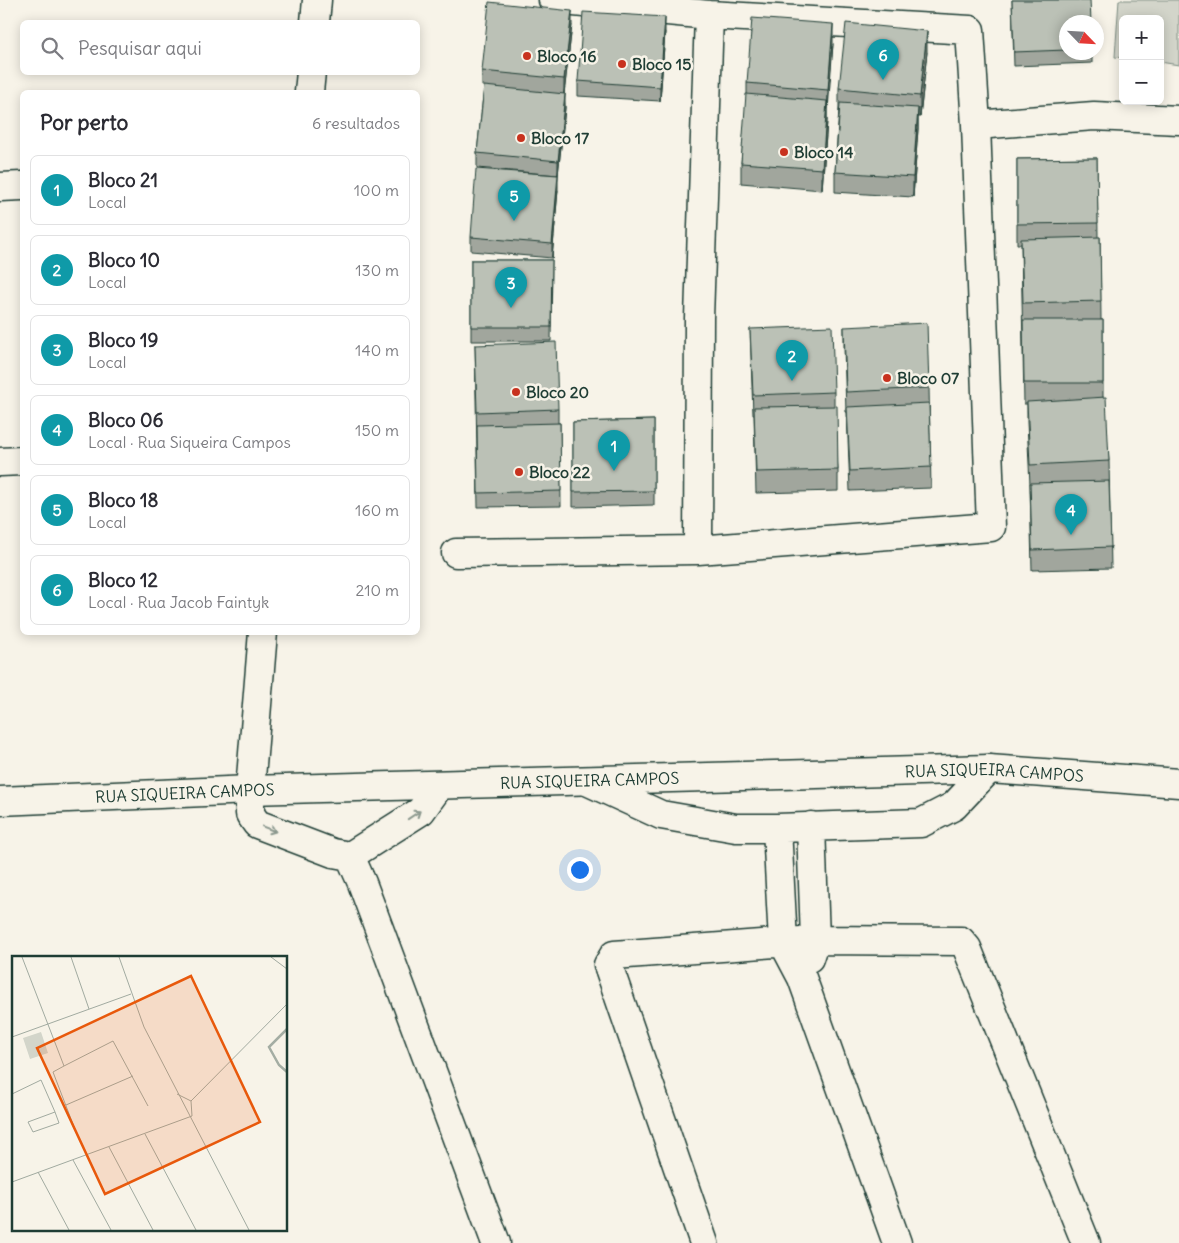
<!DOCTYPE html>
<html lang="pt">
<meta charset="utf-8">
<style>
:root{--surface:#fff;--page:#f2f2f3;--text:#2b2b33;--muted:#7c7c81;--line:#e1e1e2;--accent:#b45309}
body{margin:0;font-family:Delius,sans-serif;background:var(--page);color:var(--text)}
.controls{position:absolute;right:15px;top:15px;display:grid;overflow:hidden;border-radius:8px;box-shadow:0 2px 12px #0003}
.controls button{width:45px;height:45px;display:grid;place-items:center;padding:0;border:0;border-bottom:1px solid var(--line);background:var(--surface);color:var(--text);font:25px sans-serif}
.compass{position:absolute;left:1059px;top:15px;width:45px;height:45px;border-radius:50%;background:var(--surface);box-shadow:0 2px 12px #0003;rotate:115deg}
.you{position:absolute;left:579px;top:869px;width:18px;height:18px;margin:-12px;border:4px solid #fff;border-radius:50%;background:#1a73e8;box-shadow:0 0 0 8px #1a73e833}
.badge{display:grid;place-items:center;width:32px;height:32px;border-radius:50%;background:var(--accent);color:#fff;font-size:16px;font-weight:700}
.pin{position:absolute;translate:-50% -41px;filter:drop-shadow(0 1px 2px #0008)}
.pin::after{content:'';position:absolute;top:26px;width:18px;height:15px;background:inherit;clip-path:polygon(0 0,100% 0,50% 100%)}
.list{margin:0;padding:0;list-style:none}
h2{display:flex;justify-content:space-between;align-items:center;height:65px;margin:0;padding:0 20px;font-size:21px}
h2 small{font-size:16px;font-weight:400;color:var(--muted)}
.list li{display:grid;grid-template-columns:32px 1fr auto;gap:15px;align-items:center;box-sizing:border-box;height:70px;margin:0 10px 10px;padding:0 10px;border:1px solid var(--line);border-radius:8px}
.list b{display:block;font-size:19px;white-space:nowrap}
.list p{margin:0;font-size:16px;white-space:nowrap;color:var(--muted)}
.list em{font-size:16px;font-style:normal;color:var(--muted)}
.icon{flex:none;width:28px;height:28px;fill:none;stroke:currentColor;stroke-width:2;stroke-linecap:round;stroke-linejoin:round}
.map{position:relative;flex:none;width:1179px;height:1243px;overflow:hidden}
.search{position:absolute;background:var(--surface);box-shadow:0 2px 12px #0003;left:20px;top:20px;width:400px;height:55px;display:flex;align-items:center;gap:12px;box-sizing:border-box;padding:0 18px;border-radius:8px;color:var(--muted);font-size:19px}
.panel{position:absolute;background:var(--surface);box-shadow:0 2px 12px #0003;left:20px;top:90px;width:400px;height:545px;border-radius:8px}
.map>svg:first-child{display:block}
.green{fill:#d3d5ca;stroke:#79897f}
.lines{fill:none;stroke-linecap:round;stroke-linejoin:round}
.minor-casing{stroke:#1f3d34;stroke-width:31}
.major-casing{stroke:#1f3d34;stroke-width:31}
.minor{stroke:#f7f3e8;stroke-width:28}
.major{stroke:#f7f3e8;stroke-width:28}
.wall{fill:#a1a69d;stroke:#1f3d34}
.shaded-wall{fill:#83877f;stroke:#1f3d34}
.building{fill:#bbc1b6;stroke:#1f3d34}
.oneway{stroke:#8b988e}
.poi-dot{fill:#c8321e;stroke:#f7f3e8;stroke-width:2}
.labels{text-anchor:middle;stroke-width:5;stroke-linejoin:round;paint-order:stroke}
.poi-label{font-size:16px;font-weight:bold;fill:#1f3d34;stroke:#f7f3e8;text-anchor:start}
.street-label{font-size:16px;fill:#1f3d34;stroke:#f7f3e8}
.inset-river{fill:none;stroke:#a4ada3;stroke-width:2.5}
.inset-road{fill:none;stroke:#a1aaa0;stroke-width:1}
.view{fill:#e8590c;fill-opacity:0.15;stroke:#e8590c;stroke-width:2.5}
.inset-edge{fill:none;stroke:#1f3d34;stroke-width:2.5}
</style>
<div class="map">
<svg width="1179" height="1243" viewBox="0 0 1179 1243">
<rect width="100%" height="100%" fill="#f7f3e8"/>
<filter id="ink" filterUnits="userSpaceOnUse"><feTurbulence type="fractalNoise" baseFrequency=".02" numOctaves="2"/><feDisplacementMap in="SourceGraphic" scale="10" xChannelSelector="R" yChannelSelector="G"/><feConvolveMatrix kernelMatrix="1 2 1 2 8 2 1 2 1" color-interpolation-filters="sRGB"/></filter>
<g filter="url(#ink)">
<path class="green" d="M1119,0H1179V65L1160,62V19H1123V58L1115,57Z"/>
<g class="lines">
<g class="minor-casing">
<path id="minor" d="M553,0L709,15L970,30L976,125
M315,22L317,0
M309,92L311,72
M0,187L22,186
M0,462L22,461
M698,550L699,318L709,15
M456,553L698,550L991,527L976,125L1094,116L1179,120
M263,632L250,790V814L257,824L333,853L350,856L421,811L439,786
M589,782L661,815L736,828H777L921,823L954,806L989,769
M777,828L783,942L802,978L897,1243
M350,856L362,883L496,1243
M809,958L815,940L811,826
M704,1243L608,965L614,955L815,940L961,941L967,948L1086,1243"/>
</g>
<g class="major-casing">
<g id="major">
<path id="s1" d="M0,801L250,790L989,769L1179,783"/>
</g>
</g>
<use href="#minor" class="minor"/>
<use href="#major" class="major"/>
</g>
<path class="wall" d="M1012,0H1090L1066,22V52H1092V63L1014,66Z
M572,25L564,93L565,108L558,175L477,168V153L484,86H482V71Z
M665,32L660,101L578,96V81Z
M833,44L827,110V121L822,190L741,183V163L747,95V83Z
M927,52L920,117H918V129L913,197L835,192V172L839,108V88Z
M1097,158L1098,238L1100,237L1101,320H1103V397L1109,461L1111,568L1032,570L1030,485L1027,422V404H1024L1021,244H1017V159Z
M558,190L552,258L471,251V237Z
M471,260H552L551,341H471Z
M844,327L929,388L931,488L850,491L847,412H846L844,347Z
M750,329L834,392V406L838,470V491L756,493L754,415H753Z
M475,345L558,409V423H560L561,506L478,507Z
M654,420V505L573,507V422Z"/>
<path class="shaded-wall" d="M572,11V25L564,94V79Z
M665,17V32L660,101V87Z
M833,24V44L828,110V90Z
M927,31V52L920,117V96Z
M565,94V108L558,175V161Z
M827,101V121L822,190V169Z
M918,108V129L913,197V177Z
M558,175V190L552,258V244Z"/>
<path class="building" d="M1012,0H1090L1091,22H1066V50L1014,52Z
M489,2L572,11L564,79L482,71Z
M583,12L665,17L660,87L578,81Z
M752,18L833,24L828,90L747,83Z
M846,23L927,31L920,96L839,88Z
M484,86L565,94L558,161L477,153Z
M746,94L827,101L822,169L741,163Z
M840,103L918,108L913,177L835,172Z
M1097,158L1098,223L1017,224V159Z
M476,169L558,175L552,244L471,237Z
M1100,237L1101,301L1023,303L1021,239Z
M471,260H552L551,327H471Z
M1023,320H1103V383H1024Z
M927,323L929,388L846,392L844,327Z
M832,326L834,392L753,395L750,329Z
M556,342L558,409L477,412L475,345Z
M1106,397L1109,461L1030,465L1027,402Z
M929,403L931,467L850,471L847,407Z
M837,406L838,470L756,472L754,407Z
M654,420V491L573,492V422Z
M560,423L561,491L478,493L477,425Z
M1109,481L1111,547L1032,550L1030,483Z"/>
<defs><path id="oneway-shaft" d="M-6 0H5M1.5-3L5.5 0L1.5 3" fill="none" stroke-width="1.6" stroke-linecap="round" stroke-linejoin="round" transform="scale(1.25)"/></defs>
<g class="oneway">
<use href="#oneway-shaft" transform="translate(414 815) rotate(-34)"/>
<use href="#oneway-shaft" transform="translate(269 829) rotate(21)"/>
</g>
</g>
<g class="poi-dot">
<circle cx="527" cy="56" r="5"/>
<circle cx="622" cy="64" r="5"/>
<circle cx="521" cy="138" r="5"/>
<circle cx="784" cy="152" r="5"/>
<circle cx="887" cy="378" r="5"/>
<circle cx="516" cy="392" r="5"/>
<circle cx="519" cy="472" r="5"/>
</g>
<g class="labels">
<g class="poi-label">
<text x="537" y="62">Bloco 16</text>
<text x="632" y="70">Bloco 15</text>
<text x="531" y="144">Bloco 17</text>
<text x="794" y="158">Bloco 14</text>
<text x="897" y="384">Bloco 07</text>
<text x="526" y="398">Bloco 20</text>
<text x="529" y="478">Bloco 22</text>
</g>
<g class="street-label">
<text dy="6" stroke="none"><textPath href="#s1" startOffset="995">RUA SIQUEIRA CAMPOS</textPath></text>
<text dy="6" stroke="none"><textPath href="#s1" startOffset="590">RUA SIQUEIRA CAMPOS</textPath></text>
<text dy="6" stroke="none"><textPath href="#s1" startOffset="185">RUA SIQUEIRA CAMPOS</textPath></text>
</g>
</g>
<g transform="translate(12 956)">
<rect width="275" height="275" fill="#f7f3e8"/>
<path d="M29,76L36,97L18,103L11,82Z" fill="#d3d5ca"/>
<path class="inset-river" d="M275,73L257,91L267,109L275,116"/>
<path class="inset-road" d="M10,1L52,110L101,85L136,150M59,1L77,53M107,1L132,71L237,274M259,1L275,13M0,81L119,38M52,110L41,116L64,176M0,138L29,124L43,156L47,167L21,176L16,166L43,156M179,145L275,48M54,149L121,120M133,178L184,274M97,191L141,274M61,204L99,274M26,216L57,274M0,226L180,160L179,145L165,138"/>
<path class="view" d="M179,20L248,166L93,238L25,92Z"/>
<rect width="275" height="275" class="inset-edge"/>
</g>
</svg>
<div class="controls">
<button>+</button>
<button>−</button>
</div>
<svg class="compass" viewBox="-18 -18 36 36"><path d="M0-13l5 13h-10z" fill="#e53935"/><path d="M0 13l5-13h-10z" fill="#7c7c81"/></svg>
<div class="you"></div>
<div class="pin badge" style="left:614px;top:471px;background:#0f9aa8">1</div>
<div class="pin badge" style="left:792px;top:381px;background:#0f9aa8">2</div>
<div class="pin badge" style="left:511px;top:308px;background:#0f9aa8">3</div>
<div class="pin badge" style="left:1071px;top:535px;background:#0f9aa8">4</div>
<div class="pin badge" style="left:514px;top:221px;background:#0f9aa8">5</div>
<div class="pin badge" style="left:883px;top:80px;background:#0f9aa8">6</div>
<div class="search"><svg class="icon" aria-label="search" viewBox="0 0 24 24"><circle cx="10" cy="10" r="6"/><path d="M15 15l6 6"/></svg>Pesquisar aqui</div>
<section class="panel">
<h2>Por perto<small>6 resultados</small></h2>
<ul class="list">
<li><span class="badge" style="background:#0f9aa8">1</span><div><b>Bloco 21</b><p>Local</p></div><em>100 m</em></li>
<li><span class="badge" style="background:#0f9aa8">2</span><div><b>Bloco 10</b><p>Local</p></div><em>130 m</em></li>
<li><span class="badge" style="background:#0f9aa8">3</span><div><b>Bloco 19</b><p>Local</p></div><em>140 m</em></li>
<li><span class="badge" style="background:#0f9aa8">4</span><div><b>Bloco 06</b><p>Local · Rua Siqueira Campos</p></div><em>150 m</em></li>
<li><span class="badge" style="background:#0f9aa8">5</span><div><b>Bloco 18</b><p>Local</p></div><em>160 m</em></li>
<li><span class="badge" style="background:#0f9aa8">6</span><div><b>Bloco 12</b><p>Local · Rua Jacob Faintyk</p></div><em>210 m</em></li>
</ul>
</section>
</div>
